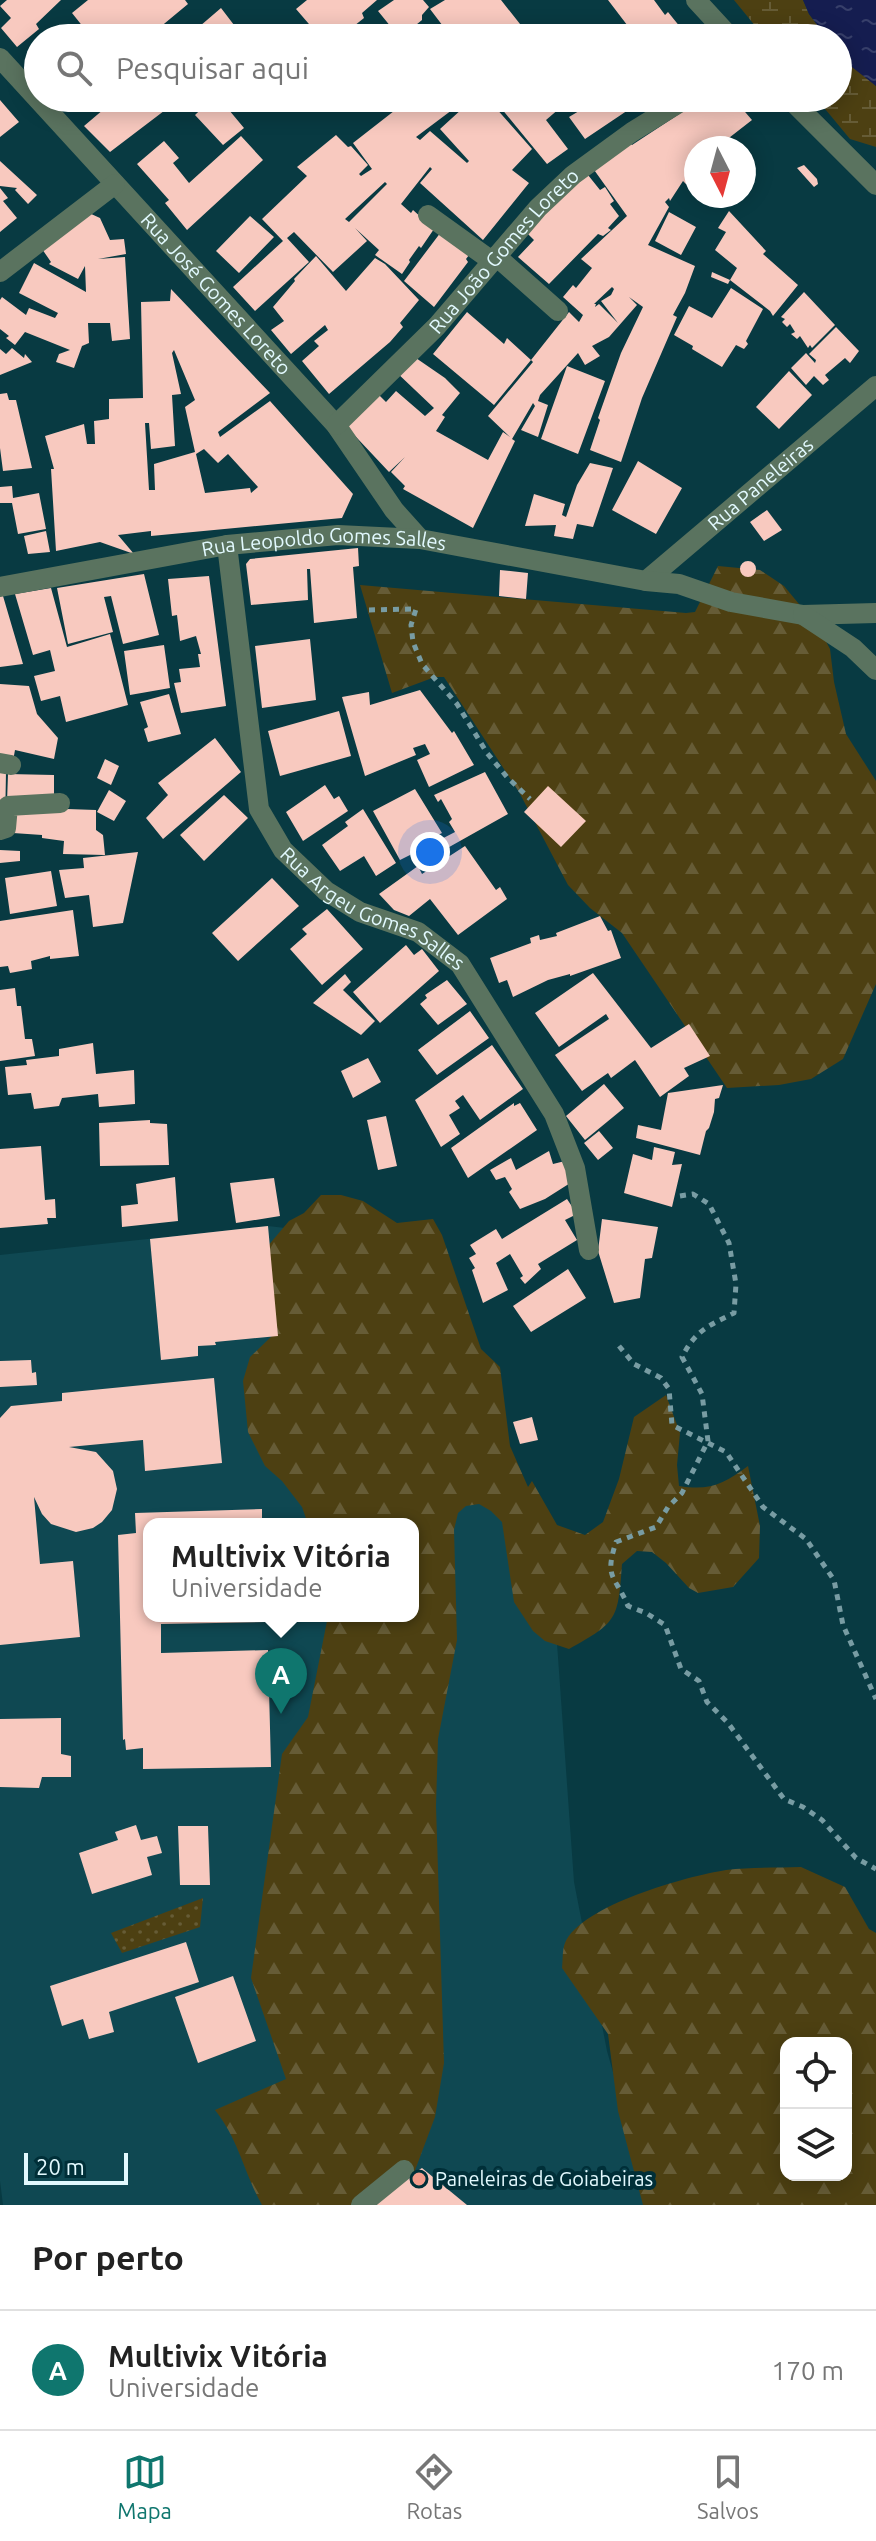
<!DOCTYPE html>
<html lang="pt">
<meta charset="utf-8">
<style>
:root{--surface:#fff;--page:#f6f6f6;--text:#222;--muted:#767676;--line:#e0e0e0;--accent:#0f766e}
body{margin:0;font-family:Ubuntu,sans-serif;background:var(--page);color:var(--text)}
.controls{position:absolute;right:24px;bottom:24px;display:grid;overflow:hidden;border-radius:16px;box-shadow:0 4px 20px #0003}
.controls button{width:72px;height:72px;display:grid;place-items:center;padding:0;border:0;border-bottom:2px solid var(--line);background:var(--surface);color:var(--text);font:40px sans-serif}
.compass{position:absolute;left:684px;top:136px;width:72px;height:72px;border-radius:50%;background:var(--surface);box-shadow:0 4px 20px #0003;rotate:174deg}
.scale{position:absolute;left:24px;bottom:20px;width:104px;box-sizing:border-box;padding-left:8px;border:4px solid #e2f9fe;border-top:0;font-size:22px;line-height:28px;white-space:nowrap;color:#e2f9fe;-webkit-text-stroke:6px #002f38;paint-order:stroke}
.you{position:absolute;left:430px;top:852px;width:28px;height:28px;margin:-20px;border:6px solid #fff;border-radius:50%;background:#1a73e8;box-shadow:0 0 0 12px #1a73e833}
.badge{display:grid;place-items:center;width:52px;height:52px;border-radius:50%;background:var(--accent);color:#fff;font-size:26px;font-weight:700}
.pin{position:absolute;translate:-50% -66px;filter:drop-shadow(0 2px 4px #0008)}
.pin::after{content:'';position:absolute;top:42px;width:28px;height:24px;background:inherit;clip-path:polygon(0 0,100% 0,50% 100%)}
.popup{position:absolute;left:143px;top:1518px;width:276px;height:104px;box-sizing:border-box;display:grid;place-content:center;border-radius:16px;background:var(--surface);filter:drop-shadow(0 2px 6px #0005);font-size:26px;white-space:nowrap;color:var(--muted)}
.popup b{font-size:30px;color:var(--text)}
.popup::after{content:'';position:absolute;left:50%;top:100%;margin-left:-16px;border:16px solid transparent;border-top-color:var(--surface)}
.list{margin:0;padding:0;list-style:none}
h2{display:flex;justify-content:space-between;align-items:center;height:104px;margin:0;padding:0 32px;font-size:34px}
h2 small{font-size:26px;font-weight:400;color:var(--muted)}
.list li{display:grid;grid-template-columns:52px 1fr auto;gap:24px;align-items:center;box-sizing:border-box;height:120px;padding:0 32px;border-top:2px solid var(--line)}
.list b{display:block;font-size:30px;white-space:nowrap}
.list p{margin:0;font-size:26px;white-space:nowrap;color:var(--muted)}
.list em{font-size:26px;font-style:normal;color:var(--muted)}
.icon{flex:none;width:44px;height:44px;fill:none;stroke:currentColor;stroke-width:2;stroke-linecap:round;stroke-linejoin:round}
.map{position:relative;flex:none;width:876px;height:2205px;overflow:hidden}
.search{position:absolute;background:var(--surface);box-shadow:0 4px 20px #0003;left:24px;right:24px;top:24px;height:88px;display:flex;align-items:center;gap:20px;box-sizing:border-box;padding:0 28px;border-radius:44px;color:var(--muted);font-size:30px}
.sheet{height:224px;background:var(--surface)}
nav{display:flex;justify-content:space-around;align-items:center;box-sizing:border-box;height:112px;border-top:2px solid var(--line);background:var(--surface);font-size:22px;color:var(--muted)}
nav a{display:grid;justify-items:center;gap:4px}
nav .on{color:var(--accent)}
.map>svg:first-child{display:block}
.built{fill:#0f4852;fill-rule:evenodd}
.forest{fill:url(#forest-firs);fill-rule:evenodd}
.wetland{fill:url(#wetland-marsh)}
.garden{fill:url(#garden-dots)}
.water{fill:url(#water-ripples)}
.building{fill:#f8c9bf;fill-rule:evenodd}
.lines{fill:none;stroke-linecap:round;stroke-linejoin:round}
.path{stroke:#789ca3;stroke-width:5;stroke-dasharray:6 6;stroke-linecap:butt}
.minor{stroke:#5a735f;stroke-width:20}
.poi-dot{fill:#f49d8c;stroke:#002f38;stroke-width:3}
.labels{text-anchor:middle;stroke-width:8;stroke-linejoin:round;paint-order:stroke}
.street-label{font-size:20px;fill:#e2f9fe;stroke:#002f38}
.poi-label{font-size:20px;fill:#e2f9fe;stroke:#002f38;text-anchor:start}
</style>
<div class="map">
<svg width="876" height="2205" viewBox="0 0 876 2205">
<defs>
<pattern id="forest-firs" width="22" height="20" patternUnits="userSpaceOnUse" patternTransform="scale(2)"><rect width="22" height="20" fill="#4d4012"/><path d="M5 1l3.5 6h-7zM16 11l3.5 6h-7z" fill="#665c36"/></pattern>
<pattern id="wetland-marsh" width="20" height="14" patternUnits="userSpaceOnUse" patternTransform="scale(2)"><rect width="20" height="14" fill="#4d4012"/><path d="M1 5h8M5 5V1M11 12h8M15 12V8" fill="none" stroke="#665c36"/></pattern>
<pattern id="garden-dots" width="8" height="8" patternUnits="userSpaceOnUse" patternTransform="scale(2)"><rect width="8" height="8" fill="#4d4012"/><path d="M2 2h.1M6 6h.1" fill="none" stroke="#665c36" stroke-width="1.8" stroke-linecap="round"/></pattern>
<pattern id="water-ripples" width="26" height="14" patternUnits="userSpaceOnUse" patternTransform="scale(2)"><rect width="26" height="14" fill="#151d50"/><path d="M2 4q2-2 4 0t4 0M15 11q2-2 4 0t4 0" fill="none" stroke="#373f6a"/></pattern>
</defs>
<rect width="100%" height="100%" fill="#083a42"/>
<path class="built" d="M268,1226L320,1232L550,1545L574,1882L607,2051L651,2205H3L0,2181V1255ZM149,1524H413V1616H149Z"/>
<path class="forest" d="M718,566L760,570L784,586L819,628L830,649L834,682L846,734L876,781V984L843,1059L811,1079L779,1085L727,1088L622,933L590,908L568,885L519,792L444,677H435L392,693L360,585L686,613L695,612Z
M321,1195H341L363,1201L397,1223L433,1219L442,1235L481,1349L500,1367L510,1446L528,1487L532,1481L557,1525L585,1535L603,1522L619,1479L634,1417L666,1395L680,1433L677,1465L679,1486C710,1491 724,1484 748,1466L760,1526L759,1558L733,1587L698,1593L689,1588L666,1563L652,1552L637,1551L622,1564C618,1619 618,1622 569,1649L545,1641L533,1631L514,1602L502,1522L491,1511L479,1504L466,1506L458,1513L454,1530L457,1640L438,1739L436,1806L444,2063L435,2117L411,2181L392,2205H262C243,2171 240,2142 215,2110L286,2079L251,1978L282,1754L308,1717L328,1616H413V1524H308L302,1507L282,1481L265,1466L248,1432L243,1381L250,1357L273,1335L256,1260L289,1221L304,1213Z
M801,1867L845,1887L869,1929L876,1933V2205H643L618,2111L608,2034L562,1968C563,1961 562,1950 565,1943C581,1905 688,1876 726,1870C751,1867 777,1868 801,1867ZM786,2043H846V2175H786Z"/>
<path class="wetland" d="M734,0H803L809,14L827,38H765Z
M838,53L876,86V147L850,139L816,98H838Z"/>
<path class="garden" d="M203,1898L200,1927L122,1953L111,1933Z"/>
<path class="water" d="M803,0H876V86L843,60L838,53V38H827L809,14Z"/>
<path class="building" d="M7,0H61L36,24L39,29L17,47L1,28L11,18L0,6Z
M88,0H185L188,4L147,38H92L72,13Z
M307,0H377L362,13L364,18L339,38H321L296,9Z
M394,0H423L429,7L422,15V20L400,38L378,11Z
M445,0H501L531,38H452L430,9Z
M608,0H654L665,15L668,12L689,38H637Z
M221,8L244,38H186Z
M117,98H181L110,152L84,126Z
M213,98H219L244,128L223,145L195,115Z
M257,98H283L268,110Z
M386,98H449L456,107L416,137L420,140L430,131L467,163L469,161L440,129L474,98H487L532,149L512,170L529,183L483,240L420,183L432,169L430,167L401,204L411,213L413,210L434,229L421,248L419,246L409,260L410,262L402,274L375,255L379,250L355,228L367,241L333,272L294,232L287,238L309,262L255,311L233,287L283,241L262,219L307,176L297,167L336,135L348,147L351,146L368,165L359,174L361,176L372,169L353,143L394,111ZM385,182L387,184L349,222L345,219Z
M504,98H557L554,100L560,108L546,120L568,149L547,164L501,108L508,102Z
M577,98H646L585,139L569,117L584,108Z
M708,98H733L752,120L716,148H696V164L691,168L696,176L686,184L683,181L670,201L669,198L665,202L669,207L648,245L695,266L685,293L673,315L677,317L642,398L621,462L590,450L600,420L598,418L621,353L643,307L629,297L637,305L609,337L592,346L600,356L585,365L578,353L540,395L538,401L548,405L538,437L521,430L535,406L533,403L512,439L515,441L473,528L403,489L405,486L391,472L405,457L389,472L342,422L374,390L386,402L396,391L425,416L434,408L394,370L413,356L445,378L460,393L442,415L445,417L436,431L488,460L503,432L510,437L488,416L533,362L531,360L494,405L433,354L467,312L504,344L507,338L531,360L569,312L579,322L583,315L563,297L573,285L576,288L592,268L581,259L627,216L592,167L630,143L632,145L696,103L698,105ZM612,287L614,289L611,295L601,301L618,323L599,304L595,307L596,304H594Z
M0,100L19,122L0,137Z
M241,136L263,160L187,230L165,203L169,200L137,164L164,141L179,158L173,163L189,183Z
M0,161L37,195L28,204L15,190L17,188L0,186Z
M804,165L817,179L818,184L814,187L797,168Z
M588,175L600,190L605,187L614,201L610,204L619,216L608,228L611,230L603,236L598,234L549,284L518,257L534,240L525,231L544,210Z
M0,188L8,198L3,201L17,218L0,232Z
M729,211L766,251L763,254L798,285L773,316L770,311L730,280L728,284L711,277L712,272L730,280L737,268L715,250L726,232L718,228Z
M669,212L696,227L681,255L655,241Z
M89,213L100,218L110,240L124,239L126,254L98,259L125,257L130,339L112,341L110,323H88L89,343L82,346L74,368L56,362L59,354L70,350L25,332L15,345L6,338L9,336L0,329V300L2,297L26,315L29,308L55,318L58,313L19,293L34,263L86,292L85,266L78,279L49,264L51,262L42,249Z
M250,216L274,237L239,273L216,251Z
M444,228L472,251L466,259L468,262L434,307L404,281Z
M316,256L346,291L375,258L385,264L419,300L400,323L403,327L390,342L329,394L302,361L319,346L314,341L328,330L325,325L291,354L271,330L284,321L273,307L295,281L294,279Z
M731,288L763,309L746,341L748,344L744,349L736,345L722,367L692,349L693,346L674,335L689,306L712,318Z
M171,289L270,393L218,432L220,437L270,401L353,494L342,518L151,536V531L118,535L134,554L100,542L56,551L51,469H54L45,436L84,424L87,444H95L94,421L109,419V399L143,398L141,302L170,301ZM174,350L195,400L185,407L195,452L154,464L155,490H149L145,423H149L151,449L175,446L172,395L181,394L172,353ZM204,449L218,463L228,454L258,487L251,493L250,488L205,493L196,454Z
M804,292L835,325L812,348L810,345L808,348L800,336L797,339L791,334L795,332L790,324L787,327L782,322L785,319L781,317Z
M836,327L859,351L850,363L845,358L825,375L829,380L823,385L814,376L806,385L791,368L806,353L815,363L816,360L809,354Z
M12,348L24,358L25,354L32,362L0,375V349L6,354Z
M567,366L605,381L578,454L541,439Z
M789,371L812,395L779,429L756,407Z
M7,393L9,400H16L32,468L3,471L0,448V394Z
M638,461L682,488L656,534L612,510Z
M590,463L613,468L593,527L577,524L573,539L554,536L556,525L525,526L534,494L565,504L562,515L566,517L577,485Z
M12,486L13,498L39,493L46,529L18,534L12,503H0V487Z
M767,510L782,530L764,541L750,522Z
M46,531L50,552L28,554L24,536Z
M358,548L359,566L353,567L357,618L314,623L310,569H307L308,600L251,605L246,564L250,559Z
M740 569a8 8 0 1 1 16 0a8 8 0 1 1-16 0Z
M500,570L528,573L526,599L499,596Z
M144,574L159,635L123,644L111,596L104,597L113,632L68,644L57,588Z
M209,576L226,706L181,713L174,683L181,682L179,669L200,667L198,654H201L196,636L180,641L177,615L172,616L168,579Z
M51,588L67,647L110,634L128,705L66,722L60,696L41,701L34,676L55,671L50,650L33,655L15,594Z
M0,596H3L23,664L0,667Z
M310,639L316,700L262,708L255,646Z
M164,645L170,688L130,695L124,651Z
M0,684L29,686L37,714L58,738L54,759L15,750L13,761L0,758Z
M420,690L452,733L454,731L474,765L429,787L417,760L430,754L425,744L413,748L416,755L365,776L342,697L369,692L370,705Z
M169,694L181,734L148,742L144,729L148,727L140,702Z
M339,711L351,756L280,776L268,731Z
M215,738L241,772L163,839L146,818L168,795L158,783Z
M105,759L119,766L111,785L97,778Z
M0,771L6,772L5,826H0Z
M485,772L508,814L435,855L430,845L455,832L449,822L452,819L441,799L438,802L434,795Z
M8,774L54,775V803L7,802Z
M325,785L334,799L339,796L348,811L303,841L286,812Z
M548,786L586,821L561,847L524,812Z
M415,789L442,833L424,842L426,847L400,860L373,811Z
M109,790L126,801L114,821L97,812Z
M224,795L248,818L204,861L180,835Z
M9,807L96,810V830L103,835L105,855L63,854L64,841L42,838V835L13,833Z
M363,809L396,863L376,876L364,856L340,871L322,845L348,826L345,822Z
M465,846L496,890L500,887L507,899L458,935L430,899L409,916L394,910L379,894L418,866L422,874Z
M0,850L20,851V861L0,863Z
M138,852L123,923L93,927L89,895L65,898L59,870L84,868L83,858Z
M51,871L57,906L10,914L5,878Z
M272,878L299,906L238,961L212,933Z
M327,909L363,949L322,985L290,949L307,934L302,929Z
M73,910L79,956L50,959V956L31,961L32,969L10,973L8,966L0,967V921Z
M600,916L608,931L611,930L621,958L570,976V974L548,980L513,997L507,980L499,983L490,958L531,943L530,938L539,935L540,940L557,936L556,933Z
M406,945L414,955L422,949L439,971L380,1023L353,992Z
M593,973L651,1048L689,1024L710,1056L684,1068L689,1076L660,1097L635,1060L611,1078L608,1073L582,1091L555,1055L609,1019L606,1014L559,1047L535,1013Z
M345,974L351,982L343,990L375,1021L361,1035L313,1003Z
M447,980L467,1004L438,1025L420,1004L427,998L425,995Z
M15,988L17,1006H21L25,1039H32L35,1056L0,1061V990Z
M470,1011L489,1038L437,1075L418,1050Z
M93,1043L96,1074L134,1070L135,1104L99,1107L98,1094L62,1098L59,1106L34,1109L31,1093L8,1095L5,1067L27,1065L26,1060L59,1056V1049Z
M492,1045L523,1089L480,1120L463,1095L455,1101L460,1108L449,1115L460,1134L441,1147L415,1100Z
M368,1058L381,1082L353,1098L341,1071Z
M604,1084L624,1108L585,1140L566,1116Z
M723,1085L719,1098L715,1099L714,1112L709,1128L706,1131L700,1155L636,1138L638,1125L661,1130L668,1093Z
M514,1103V1106L520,1103L537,1130L468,1178L451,1148Z
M386,1116L397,1166L378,1170L367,1120Z
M150,1120V1123L167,1124L169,1165L100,1166L99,1123Z
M599,1131L613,1148L598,1160L584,1143Z
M41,1146L45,1200L55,1199L56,1218H47L48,1224L0,1228V1149Z
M654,1147L675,1152L672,1165L682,1164L672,1207L624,1193L633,1154L652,1160Z
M549,1151L553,1164L565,1161L575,1180L545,1199L520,1209L509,1192L512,1189L505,1177L496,1180L490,1170L511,1158L516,1170Z
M175,1177L178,1221L122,1227L121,1206L138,1204L136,1184Z
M274,1178L280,1216L236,1223L230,1183Z
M567,1199L577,1214L565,1220L577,1240L538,1264L541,1269L525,1284L520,1278L523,1276L510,1254L496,1263L508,1290L483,1303L472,1270L475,1268L469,1258L476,1254L470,1245L496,1229L502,1239Z
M602,1219L658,1227L652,1258L645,1259L640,1298L614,1303L598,1251Z
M268,1226L278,1336L215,1342L216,1345L198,1346V1356L161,1360L150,1239Z
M568,1269L586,1298L531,1332L513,1306Z
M31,1360L32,1373L36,1372L37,1385L0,1387V1361Z
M214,1378L222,1463L145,1471L143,1440L69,1447L96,1452L113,1471L117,1489L112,1510L102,1522L93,1528L76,1532L51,1524L42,1514L34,1497L40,1564L73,1561L80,1637L0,1645V1418L11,1406L62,1401V1393Z
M532,1417L538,1440L520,1444L513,1422Z
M262,1509V1524H149V1616H266V1622L161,1624V1653L268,1650L271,1767L143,1769V1748L126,1750L125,1739L123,1740L118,1535L136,1533L135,1513Z
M61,1718V1754L71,1756V1777H42L39,1788L0,1787V1719Z
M136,1825L141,1840L157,1836L162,1853L147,1857L152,1875L92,1894L79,1853L118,1840L115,1832Z
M178,1826H208L210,1885H180Z
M186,1942L199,1982L109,2012L114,2032L89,2039L83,2019L62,2026L50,1986Z
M233,1976L256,2041L198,2063L175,1997Z
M422,2168L467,2205H367L384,2191Z"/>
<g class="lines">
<path class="path" d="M369,610L416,609L411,625L413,642L422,664L457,704L487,753L507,777L530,799
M680,1196L693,1194L709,1204L729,1243L736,1284L734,1313C708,1326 696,1330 682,1357L702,1394L708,1441L682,1493L668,1507L656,1527L616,1542C604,1579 615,1575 628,1606L646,1613L665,1625L681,1669L699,1681L707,1702L728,1723L784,1799L803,1807L822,1820L856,1858L876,1869
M619,1346L634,1364L661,1378L669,1389L672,1425L726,1452L763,1507L806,1539L834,1580L843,1625L876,1699"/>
<g class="minor">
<path d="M696,0L731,38"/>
<path id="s1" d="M0,58L336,425L394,510L420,539"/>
<path d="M789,98L876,185"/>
<path d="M428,215L492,261"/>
<path d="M496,256L558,311"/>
<path d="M0,272L115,184"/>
<path id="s2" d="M336,425L437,326L538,208L573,175L632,132L687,98"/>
<path id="s3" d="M227,545L259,809L283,850L326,891L360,912L418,932L460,964L554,1114L575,1168L589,1250"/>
<path id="s4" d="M646,581L876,386"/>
<path id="s5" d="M0,587L227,545L338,535L420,539L646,581L679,584L731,602L803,615L876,613"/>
<path d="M803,615L853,648L876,670"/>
<path d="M0,763L11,765"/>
<path d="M0,830L6,828L8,806L60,803"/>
<path d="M361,2205L404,2170"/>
</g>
</g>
<circle class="poi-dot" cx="419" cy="2179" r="8"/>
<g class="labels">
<g class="street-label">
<text dy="7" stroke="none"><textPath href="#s2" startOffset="242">Rua João Gomes Loreto</textPath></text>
<text dy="7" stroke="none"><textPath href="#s1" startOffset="320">Rua José Gomes Loreto</textPath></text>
<text dy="7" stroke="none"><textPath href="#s4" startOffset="150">Rua Paneleiras</textPath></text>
<text dy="7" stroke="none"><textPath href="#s5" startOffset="328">Rua Leopoldo Gomes Salles</textPath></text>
<text dy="7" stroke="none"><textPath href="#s3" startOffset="422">Rua Argeu Gomes Salles</textPath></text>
</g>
<g class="poi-label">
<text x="435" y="2186">Paneleiras de Goiabeiras</text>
</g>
</g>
</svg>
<div class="controls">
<button><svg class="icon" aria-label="locate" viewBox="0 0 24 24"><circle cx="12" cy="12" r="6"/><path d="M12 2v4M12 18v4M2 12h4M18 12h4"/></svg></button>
<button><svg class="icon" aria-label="layers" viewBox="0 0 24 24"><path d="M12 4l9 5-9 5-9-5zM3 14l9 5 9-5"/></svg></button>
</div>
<svg class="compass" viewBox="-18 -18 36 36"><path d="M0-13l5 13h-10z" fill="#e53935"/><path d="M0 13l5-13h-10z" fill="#767676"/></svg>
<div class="scale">20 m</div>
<div class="you"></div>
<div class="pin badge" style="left:281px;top:1714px">A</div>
<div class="popup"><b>Multivix Vitória</b>Universidade</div>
<div class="search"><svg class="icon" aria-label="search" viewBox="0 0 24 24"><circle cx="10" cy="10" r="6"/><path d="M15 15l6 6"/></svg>Pesquisar aqui</div>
</div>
<section class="sheet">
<h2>Por perto<small></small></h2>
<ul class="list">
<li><span class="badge">A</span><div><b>Multivix Vitória</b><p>Universidade</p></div><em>170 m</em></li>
</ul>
</section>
<nav>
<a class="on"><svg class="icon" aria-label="map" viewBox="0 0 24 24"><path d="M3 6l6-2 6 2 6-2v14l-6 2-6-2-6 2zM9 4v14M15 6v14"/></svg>Mapa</a>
<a><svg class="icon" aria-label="directions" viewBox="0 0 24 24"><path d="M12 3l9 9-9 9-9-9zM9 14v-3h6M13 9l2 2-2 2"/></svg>Rotas</a>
<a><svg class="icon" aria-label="saved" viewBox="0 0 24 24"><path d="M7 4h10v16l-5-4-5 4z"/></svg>Salvos</a>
</nav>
